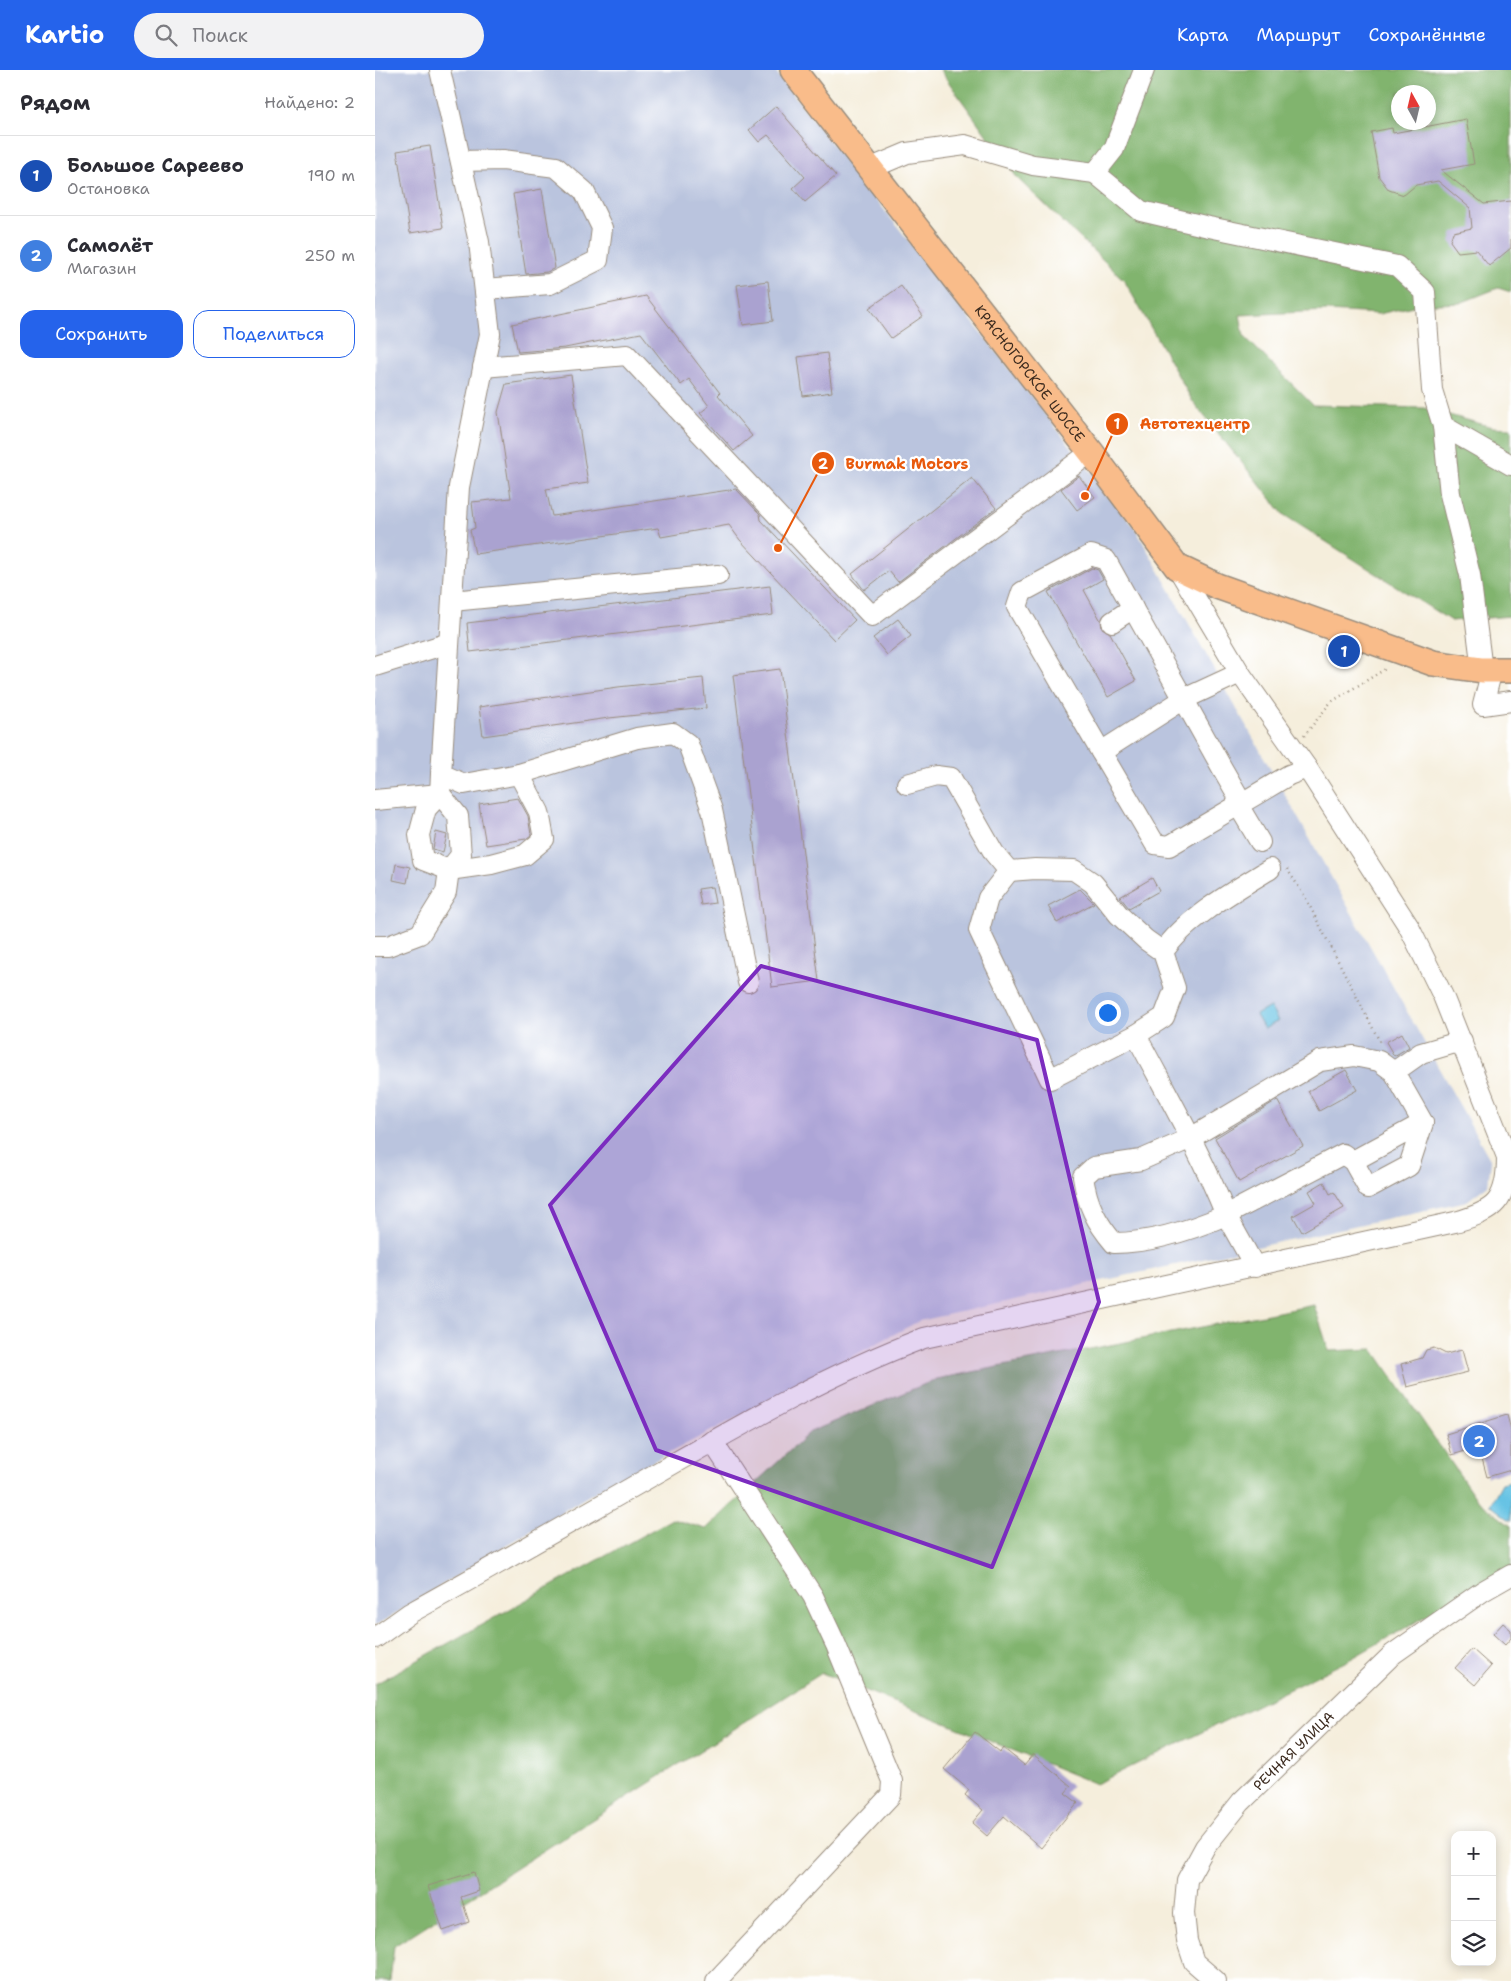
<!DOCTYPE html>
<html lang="ru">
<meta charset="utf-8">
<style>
:root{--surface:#fff;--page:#f2f2f3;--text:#2b2b33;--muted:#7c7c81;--line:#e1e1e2;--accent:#2563eb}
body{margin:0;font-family:"Shantell Sans",sans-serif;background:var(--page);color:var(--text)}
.controls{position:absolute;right:15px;bottom:15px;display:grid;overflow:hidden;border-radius:10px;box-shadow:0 2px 12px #0003}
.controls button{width:45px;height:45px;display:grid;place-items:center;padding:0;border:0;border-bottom:1px solid var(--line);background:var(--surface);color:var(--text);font:25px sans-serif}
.compass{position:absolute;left:1016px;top:15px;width:45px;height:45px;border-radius:50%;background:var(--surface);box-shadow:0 2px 12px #0003;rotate:352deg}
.you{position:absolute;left:732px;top:942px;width:18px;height:18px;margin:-12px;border:4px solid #fff;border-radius:50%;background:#1a73e8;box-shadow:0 0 0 8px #1a73e833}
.badge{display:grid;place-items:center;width:32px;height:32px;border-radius:50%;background:var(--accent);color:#fff;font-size:16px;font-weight:700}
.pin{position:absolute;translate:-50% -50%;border:2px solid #fff;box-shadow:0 1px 5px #0006}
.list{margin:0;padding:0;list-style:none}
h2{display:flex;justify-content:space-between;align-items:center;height:65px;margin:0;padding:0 20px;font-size:21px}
h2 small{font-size:16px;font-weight:400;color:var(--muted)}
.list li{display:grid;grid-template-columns:32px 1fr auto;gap:15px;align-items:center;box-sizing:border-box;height:80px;padding:0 20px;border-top:1px solid var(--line)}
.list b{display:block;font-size:19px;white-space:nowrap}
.list p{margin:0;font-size:16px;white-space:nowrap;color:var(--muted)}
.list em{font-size:16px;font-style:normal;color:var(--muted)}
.actions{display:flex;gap:10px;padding:15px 20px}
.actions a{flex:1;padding:11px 0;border:1px solid var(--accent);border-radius:15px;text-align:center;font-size:18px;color:var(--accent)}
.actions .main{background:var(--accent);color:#fff}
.icon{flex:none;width:28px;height:28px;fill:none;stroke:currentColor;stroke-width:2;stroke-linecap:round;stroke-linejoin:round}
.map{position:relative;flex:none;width:1136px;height:1911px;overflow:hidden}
header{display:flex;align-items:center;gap:30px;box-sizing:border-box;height:70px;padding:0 25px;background:var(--accent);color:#fff}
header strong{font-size:24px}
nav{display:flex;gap:28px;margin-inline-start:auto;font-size:18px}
.search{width:350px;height:45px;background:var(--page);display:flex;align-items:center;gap:12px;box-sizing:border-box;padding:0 18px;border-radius:28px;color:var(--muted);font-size:19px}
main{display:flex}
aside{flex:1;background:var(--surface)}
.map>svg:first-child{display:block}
.industrial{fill:#bac4de}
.forest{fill:#81b46e;stroke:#5e6f46;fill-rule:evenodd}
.water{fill:#66c3e4;stroke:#507681}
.building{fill:#aaa2d0}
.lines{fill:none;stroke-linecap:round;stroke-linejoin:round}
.minor-casing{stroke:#988c7d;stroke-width:22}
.major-casing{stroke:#988c7d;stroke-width:28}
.path{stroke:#988c7d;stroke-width:2.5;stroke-dasharray:1 4;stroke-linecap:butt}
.minor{stroke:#fff;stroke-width:20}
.major{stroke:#f9bc8a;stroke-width:25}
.marked{fill:#7b2cbf;fill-opacity:0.2;stroke:#7b2cbf;stroke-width:4;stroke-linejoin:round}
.labels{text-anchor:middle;stroke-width:4.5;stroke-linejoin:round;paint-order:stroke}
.street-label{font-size:14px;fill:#3b2a1e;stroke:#fff}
.leader{fill:none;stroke:#e8590c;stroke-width:2}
.callout-dot{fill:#e8590c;stroke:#fff;stroke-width:2}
.mark-label{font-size:15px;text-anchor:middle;font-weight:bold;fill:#fff}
.callout-label{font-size:15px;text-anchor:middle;font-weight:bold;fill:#e8590c;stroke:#fff;stroke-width:4.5;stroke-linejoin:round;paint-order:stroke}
</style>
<header>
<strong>Kartio</strong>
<div class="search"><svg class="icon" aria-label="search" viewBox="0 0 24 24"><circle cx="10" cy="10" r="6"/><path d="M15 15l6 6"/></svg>Поиск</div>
<nav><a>Карта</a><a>Маршрут</a><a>Сохранённые</a></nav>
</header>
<main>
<aside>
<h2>Рядом<small>Найдено: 2</small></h2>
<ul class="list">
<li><span class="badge" style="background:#1a4fb4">1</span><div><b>Большое Сареево</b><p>Остановка</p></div><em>190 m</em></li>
<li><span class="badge" style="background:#3f7fe0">2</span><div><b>Самолёт</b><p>Магазин</p></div><em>250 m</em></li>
</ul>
<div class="actions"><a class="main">Сохранить</a><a>Поделиться</a></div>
</aside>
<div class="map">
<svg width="1136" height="1911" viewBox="0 0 1136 1911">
<rect width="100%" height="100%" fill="#fff"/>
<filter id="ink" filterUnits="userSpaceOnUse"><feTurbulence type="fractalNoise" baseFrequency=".02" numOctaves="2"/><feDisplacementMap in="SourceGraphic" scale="10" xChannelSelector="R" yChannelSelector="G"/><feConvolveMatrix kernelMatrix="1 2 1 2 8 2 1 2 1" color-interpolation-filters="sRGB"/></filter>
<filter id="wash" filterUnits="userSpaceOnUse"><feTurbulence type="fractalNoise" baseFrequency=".0096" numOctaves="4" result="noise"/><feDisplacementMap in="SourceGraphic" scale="20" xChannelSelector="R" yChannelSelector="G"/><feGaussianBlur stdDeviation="1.12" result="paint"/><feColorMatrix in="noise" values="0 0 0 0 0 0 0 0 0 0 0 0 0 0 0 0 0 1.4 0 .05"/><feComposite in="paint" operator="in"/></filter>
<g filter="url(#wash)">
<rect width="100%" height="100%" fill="#f5eedc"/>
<path class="industrial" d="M0,0H399L760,458L1116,1091L1113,1115L1092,1131L544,1251L213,1426L0,1556Z"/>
<path class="forest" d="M565,0H1136V222L1123,218L1085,233L1042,235L1004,244L952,241L865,245L869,266L938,335L1049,338L1117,357L1136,358V546L1076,551L909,445L818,332L749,210L643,109ZM1024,22H1054V52H1024Z
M939,1235L954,1281L998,1279L1102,1430L1136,1456V1498L972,1591L721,1714L447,1603L19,1876L15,1911H0V1614L297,1449L331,1459L435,1362L562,1309Z"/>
<path class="water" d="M895,937L903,951L889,959L881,945Z
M1136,1411V1451L1115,1435L1127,1413Z"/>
<g id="blocks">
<path class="building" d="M401,36L461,106L430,132L418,118L430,107L393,65L384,72L374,60Z
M1091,49L1099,94L1066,100L1109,134L1136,131V178L1114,196L1101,180L1083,182L1075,171L1078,162L1097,158L1095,138L1063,111L1041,115L1029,125L1014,120L1004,107L996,62L1017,58L1018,63Z
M55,76L68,158L35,163L22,81Z
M167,119L180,198L172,202L151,204L138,124Z
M393,211L398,251L368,255L362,215Z
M526,216L548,246L516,268L494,238Z
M271,226L345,323L343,325L377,366L359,381L325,343L334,336L314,309L306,315L266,263L190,278L143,282L137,254Z
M452,283L457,322L428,326L423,287Z
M196,305L213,413L171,419L177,446L361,419L385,444L386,450L480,550L459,570L365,470L354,455L286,467L283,458L100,484L95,460L100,458L97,432L136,428L123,342L131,314Z
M704,406L720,427L702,440L686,419Z
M597,408L621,438L523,512L514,501L489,520L477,504Z
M717,498L723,500L728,509L709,520L726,551L727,558L735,563L761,611L733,627L673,522Z
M395,516L398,545L95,582L92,553Z
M523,549L536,566L512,585L498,568Z
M405,599L444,911L397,917L358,605Z
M328,608L331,638L234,648L108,666L104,637L243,617Z
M143,728L153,746L156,765L151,769L111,775L104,734Z
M61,762L72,765L68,782L58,779Z
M21,794L35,797L32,813L18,810Z
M777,808L784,821L754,838L745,827Z
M337,817L340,833L326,835L323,819Z
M705,819L719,833L682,853L673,836Z
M1027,963L1034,977L1019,986L1011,972Z
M971,1000L982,1020L944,1041L933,1021Z
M902,1030L928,1076L864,1112L840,1068Z
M949,1112L955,1124L959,1122L969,1138L927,1162L918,1146L941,1133L934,1121Z
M1059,1278L1071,1284L1087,1280L1093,1302L1032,1317L1026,1294L1047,1288L1051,1280Z
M1132,1345L1136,1360V1400L1112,1407L1104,1377L1077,1385L1071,1364Z
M1128,1553L1136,1560V1568L1130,1575L1118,1564Z
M1097,1579L1116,1596L1100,1615L1080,1598Z
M600,1662L625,1682L628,1678L649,1695L658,1684L696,1716L690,1723L703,1733L666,1778L629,1746L612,1766L597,1753L608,1740L590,1725L594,1720L569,1699Z
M99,1802L104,1821L86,1827L94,1852L68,1861L53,1816Z"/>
</g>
</g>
<g filter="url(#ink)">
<use href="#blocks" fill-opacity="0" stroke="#988c7d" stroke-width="1"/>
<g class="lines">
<g class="minor-casing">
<g id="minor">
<path d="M65,0L104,172L115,264L84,417L66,704L65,724L51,739L44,765L48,790L74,800L116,794L150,785L169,769L164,742L144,704L89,714L66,704"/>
<path d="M86,91L128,90L181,97L209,121L227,158L223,190L175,214L110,219"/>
<path d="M494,99L532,83L590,75L658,95L720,103L739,79L769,0"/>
<path d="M720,103L766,141L834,157L1022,196L1050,222L1057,320L1068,356L1136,395"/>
<path d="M108,297L252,285L497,546L716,382"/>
<path d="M1068,356L1075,424L1095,505L1107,600"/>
<path d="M77,531L343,505"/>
<path d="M737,552L758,538"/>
<path d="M0,596L74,573"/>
<path d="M1117,600L1108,635L1136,631"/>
<path d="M865,603L809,629L726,682L780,774L794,776L914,705L932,698"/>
<path d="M726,682L642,537L647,522L716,485L731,490L847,698L862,724L863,735L885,772"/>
<path d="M144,704L262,668L298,663L313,674L337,740L373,912"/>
<path d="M532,714L561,706L576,708L619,783L634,801L613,828L604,860L675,1009L761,965C792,1024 826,1083 851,1145C816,1160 777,1173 739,1173C721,1152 712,1134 708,1107L719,1097L766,1090L814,1069L945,991L979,986L1004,991L1019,1002"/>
<path d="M0,730L65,724"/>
<path d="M634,801L660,799L699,800L718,813L744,845L771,870L788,882L800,918L789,947L761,965"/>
<path d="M0,876H13L45,864L71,822L74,800L86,785L83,746L65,724"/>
<path d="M788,882C811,848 859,821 895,799"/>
<path d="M978,1091L1048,1053"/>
<path d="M880,1197L851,1145L968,1084L978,1091L993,1118L1034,1096L1048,1053L1019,1002L1046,983L1087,971"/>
<path d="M337,1371L438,1526L461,1575L517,1711L516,1725L341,1911"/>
<path d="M0,1568L35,1543C118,1497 200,1450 282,1403C369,1353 456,1303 549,1268L1080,1152C1121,1141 1132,1131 1132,1087L1068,926L1034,857L932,698L865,603L802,497"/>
<path id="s1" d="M841,1911L819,1892L812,1871L809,1843L812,1810L830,1777L866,1732L1018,1584L1108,1521L1136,1505"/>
</g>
</g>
<g class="major-casing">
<g id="major">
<path id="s2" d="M418,0L716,382L802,497L842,516L1058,593L1107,600H1136"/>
</g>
</g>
<path class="path" d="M929,666L956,632L1012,598
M912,799L929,825L1006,974"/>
<use href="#minor" class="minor"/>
<use href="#major" class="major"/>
</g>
</g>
<path class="marked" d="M386,896L662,970L724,1232L617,1497L281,1380L175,1135Z"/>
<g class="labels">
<g class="street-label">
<text dy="5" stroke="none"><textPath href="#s2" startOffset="385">КРАСНОГОРСКОЕ ШОССЕ</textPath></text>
<text dy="5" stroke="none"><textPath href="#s1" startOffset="281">РЕЧНАЯ УЛИЦА</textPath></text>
</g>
</g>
<path class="leader" d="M710 426L742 354M403 478L448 393"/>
<g class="callout-dot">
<circle cx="710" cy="426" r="5"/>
<circle cx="403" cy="478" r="5"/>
<circle cx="742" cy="354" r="12"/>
<circle cx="448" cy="393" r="12"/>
</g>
<g class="mark-label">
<text x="742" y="359">1</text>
<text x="448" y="399">2</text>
</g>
<g class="callout-label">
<text x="820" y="359">Автотехцентр</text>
<text x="532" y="399">Burmak Motors</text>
</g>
</svg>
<div class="controls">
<button>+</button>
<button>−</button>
<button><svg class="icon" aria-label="layers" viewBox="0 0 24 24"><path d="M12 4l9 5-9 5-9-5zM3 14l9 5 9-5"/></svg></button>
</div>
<svg class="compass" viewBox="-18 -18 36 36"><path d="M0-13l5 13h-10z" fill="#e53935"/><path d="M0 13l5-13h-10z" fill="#7c7c81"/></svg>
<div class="you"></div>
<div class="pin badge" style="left:969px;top:581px;background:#1a4fb4">1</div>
<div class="pin badge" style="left:1104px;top:1371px;background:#3f7fe0">2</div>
</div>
</main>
